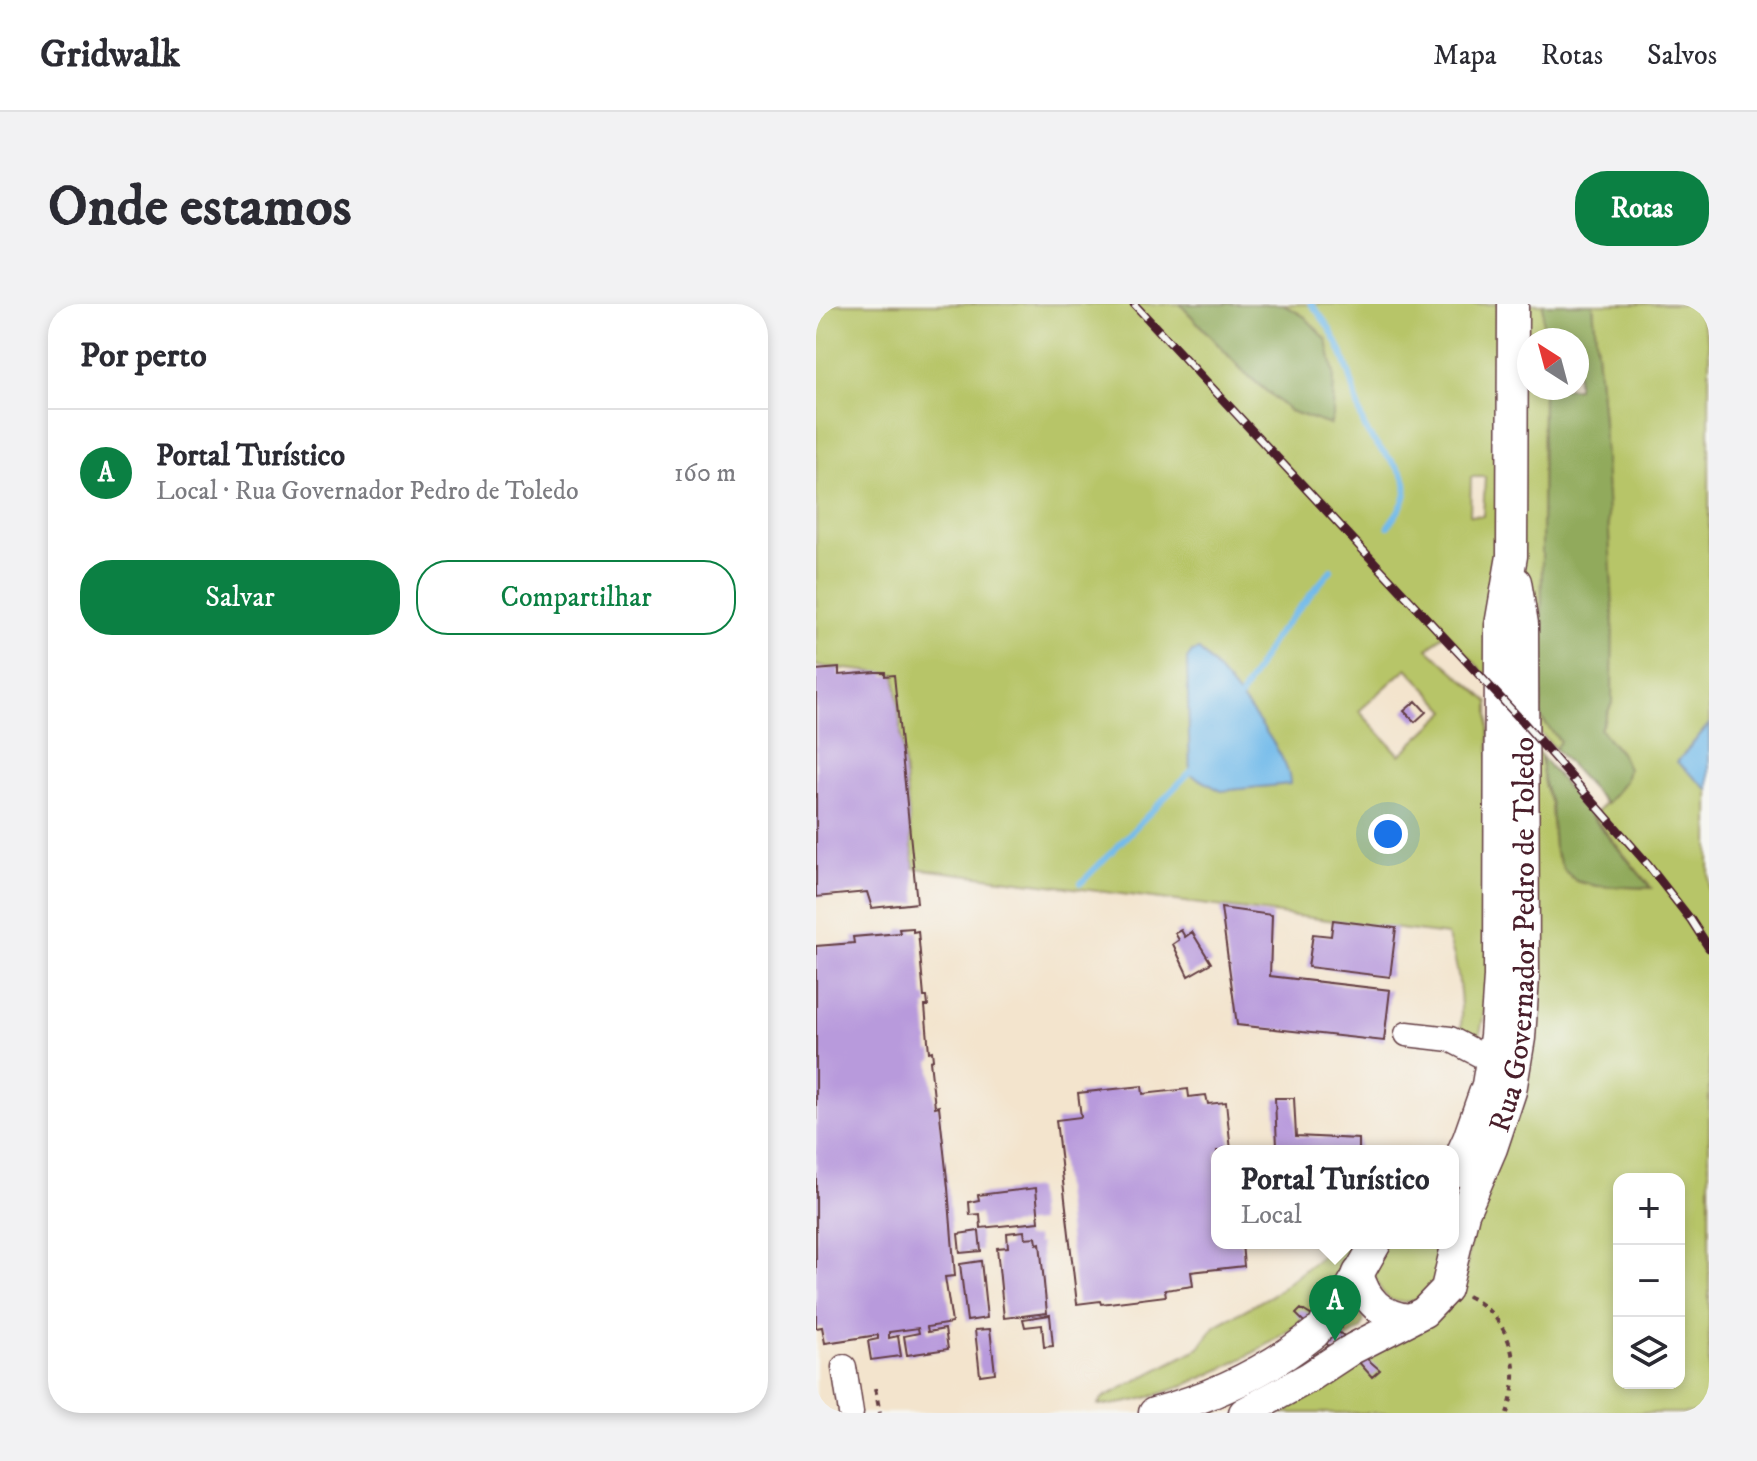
<!DOCTYPE html>
<html lang="pt">
<meta charset="utf-8">
<style>
:root{--surface:#fff;--page:#f2f2f3;--text:#2b2b33;--muted:#7c7c81;--line:#e1e1e2;--accent:#0b8043}
body{margin:0;font-family:"IM FELL DW Pica",serif;background:var(--page);color:var(--text)}
.controls{position:absolute;right:24px;bottom:24px;display:grid;overflow:hidden;border-radius:16px;box-shadow:0 4px 12px #0003}
.controls button{width:72px;height:72px;display:grid;place-items:center;padding:0;border:0;border-bottom:2px solid var(--line);background:var(--surface);color:var(--text);font:40px sans-serif}
.compass{position:absolute;left:701px;top:24px;width:72px;height:72px;border-radius:50%;background:var(--surface);box-shadow:0 4px 12px #0003;rotate:324deg}
.you{position:absolute;left:572px;top:530px;width:28px;height:28px;margin:-20px;border:6px solid #fff;border-radius:50%;background:#1a73e8;box-shadow:0 0 0 12px #1a73e833}
.badge{display:grid;place-items:center;width:52px;height:52px;border-radius:50%;background:var(--accent);color:#fff;font-size:26px;font-weight:700}
.pin{position:absolute;translate:-50% -66px;filter:drop-shadow(0 2px 4px #0008)}
.pin::after{content:'';position:absolute;top:42px;width:28px;height:24px;background:inherit;clip-path:polygon(0 0,100% 0,50% 100%)}
.popup{position:absolute;left:395px;top:841px;width:248px;height:104px;box-sizing:border-box;display:grid;place-content:center;border-radius:16px;background:var(--surface);filter:drop-shadow(0 2px 6px #0005);font-size:26px;white-space:nowrap;color:var(--muted)}
.popup b{font-size:30px;color:var(--text)}
.popup::after{content:'';position:absolute;left:50%;top:100%;margin-left:-16px;border:16px solid transparent;border-top-color:var(--surface)}
.list{margin:0;padding:0;list-style:none}
h2{display:flex;justify-content:space-between;align-items:center;height:104px;margin:0;padding:0 32px;font-size:34px}
h2 small{font-size:26px;font-weight:400;color:var(--muted)}
.list li{display:grid;grid-template-columns:52px 1fr auto;gap:24px;align-items:center;box-sizing:border-box;height:128px;padding:0 32px;border-top:2px solid var(--line)}
.list b{display:block;font-size:30px;white-space:nowrap}
.list p{margin:0;font-size:26px;white-space:nowrap;color:var(--muted)}
.list em{font-size:26px;font-style:normal;color:var(--muted)}
.actions{display:flex;gap:16px;padding:24px 32px}
.actions a{flex:1;padding:18px 0;border:2px solid var(--accent);border-radius:32px;text-align:center;font-size:28px;color:var(--accent)}
.actions .main{background:var(--accent);color:#fff}
.icon{flex:none;width:44px;height:44px;fill:none;stroke:currentColor;stroke-width:2;stroke-linecap:round;stroke-linejoin:round}
.map{position:relative;flex:none;width:893px;height:1109px;overflow:hidden;border-radius:32px}
header{display:flex;align-items:center;gap:48px;box-sizing:border-box;height:112px;padding:0 40px;background:var(--surface);border-bottom:2px solid var(--line)}
header strong{font-size:38px}
nav{display:flex;gap:44px;margin-inline-start:auto;font-size:28px}
.intro{display:flex;align-items:center;justify-content:space-between;box-sizing:border-box;height:192px;padding:0 48px}
h1{margin:0;font-size:56px}
.button{padding:20px 36px;border-radius:32px;background:var(--accent);color:#fff;font-size:28px;font-weight:700}
main{display:flex;gap:48px;padding:0 48px}
aside{flex:1;background:var(--surface);border-radius:32px;box-shadow:0 4px 12px #0003}
.map>svg:first-child{display:block}
.green{fill:#b7c567;stroke:#807249;stroke-width:2;fill-rule:evenodd}
.forest{fill:#91aa5c;stroke:#6e6444;stroke-width:2}
.water{fill:#71baea;stroke:#5e6c8a;stroke-width:2}
.lines{fill:none;stroke-linecap:round;stroke-linejoin:round}
.stream{stroke:#71baea;stroke-width:6}
.building{fill:#b89adc}
.minor-casing{stroke:#633d43;stroke-width:27}
.major-casing{stroke:#633d43;stroke-width:33}
.path{stroke:#633d43;stroke-width:4;stroke-dasharray:6 6;stroke-linecap:butt}
.minor{stroke:#fff;stroke-width:24}
.major{stroke:#fff;stroke-width:30}
.rail-casing{stroke:#4a1f2b;stroke-width:9}
.rail{stroke:#f6f6f2;stroke-width:6;stroke-dasharray:18;stroke-linecap:butt}
.labels{text-anchor:middle;stroke-width:8;stroke-linejoin:round;paint-order:stroke}
.street-label{font-size:30px;fill:#4a1f2b;stroke:#f6f6f2}
</style>
<header>
<strong>Gridwalk</strong>
<nav><a>Mapa</a><a>Rotas</a><a>Salvos</a></nav>
</header>
<div class="intro"><h1>Onde estamos</h1><a class="button">Rotas</a></div>
<main>
<aside>
<h2>Por perto<small></small></h2>
<ul class="list">
<li><span class="badge">A</span><div><b>Portal Turístico</b><p>Local · Rua Governador Pedro de Toledo</p></div><em>160 m</em></li>
</ul>
<div class="actions"><a class="main">Salvar</a><a>Compartilhar</a></div>
</aside>
<div class="map">
<svg width="893" height="1109" viewBox="0 0 893 1109">
<rect width="100%" height="100%" fill="#f6f6f2"/>
<filter id="ink" filterUnits="userSpaceOnUse"><feTurbulence type="fractalNoise" baseFrequency=".0125" numOctaves="2"/><feDisplacementMap in="SourceGraphic" scale="16" xChannelSelector="R" yChannelSelector="G"/><feConvolveMatrix kernelMatrix="1 2 1 2 8 2 1 2 1" color-interpolation-filters="sRGB"/></filter>
<filter id="wash" filterUnits="userSpaceOnUse"><feTurbulence type="fractalNoise" baseFrequency=".006" numOctaves="4" result="noise"/><feDisplacementMap in="SourceGraphic" scale="32" xChannelSelector="R" yChannelSelector="G"/><feGaussianBlur stdDeviation="1.8" result="paint"/><feColorMatrix in="noise" values="0 0 0 0 0 0 0 0 0 0 0 0 0 0 0 0 0 1.4 0 .05"/><feComposite in="paint" operator="in"/></filter>
<g filter="url(#wash)">
<rect width="100%" height="100%" fill="#f3e4cd"/>
<path class="green" d="M0,0H364L428,68L474,107L514,120L489,13L467,0H727V36H713V84H727L725,414L745,437L739,445L630,328L612,345L673,398L675,672L663,735L652,731L645,725C646,693 643,661 631,631L98,564L79,370L0,362ZM655,173H669L667,212L654,211ZM591,364L631,407L584,451L543,407Z
M777,0H881L893,39V1109H446L640,991L649,975L717,443L725,452L728,480L735,500L738,544L760,577L781,582L835,584L777,512L809,477L805,450L784,425L796,399L787,117ZM803,875H863V1079H803Z
M519,939H535C527,956 527,975 515,990C478,1037 342,1104 282,1101L287,1094L383,1044L399,1022L458,990L512,947Z
M569,939H613L621,948L625,959L613,992C580,1004 565,1000 556,963Z
M537,1009H541L548,1015L545,1025L424,1097L397,1109H380Z"/>
<path class="forest" d="M364,0H467L489,13L511,36L518,70L517,112L514,121L474,107L428,68Z
M727,0H777L787,117L797,304L796,399L784,425L805,450L812,465L809,477L790,500L739,445L744,437L725,414L727,84H761V36H727Z
M725,452L835,584L781,582L760,577L748,566L738,544L735,500L728,480Z"/>
<path class="water" d="M383,346C406,370 475,449 474,480L405,487L374,470L371,355L376,348Z
M893,420V486L861,458Z"/>
<g class="lines">
<path class="stream" d="M495,0C516,23 529,52 537,82C541,95 543,111 549,124C557,142 587,163 590,178C593,195 581,209 572,222
M421,399L458,334L515,266
M265,579L377,465"/>
</g>
<g id="blocks">
<path class="building" d="M23,364V371L60,368H69V372L78,371L101,599L56,604L51,588L0,593V366Z
M600,397L610,408L599,418L588,407Z
M405,604L456,611L454,672L574,686L568,737L421,721Z
M517,616L580,624L574,673L492,663L497,630L515,632Z
M97,624V628L102,627L108,693H111L112,702H109L113,748L116,747L117,756L114,757L119,803L123,802L132,884L139,972L129,973L136,1019L111,1023L112,1028L129,1025L132,1045L91,1051L88,1032L103,1029L102,1024L73,1028V1034L82,1032L85,1052L55,1056L52,1037L62,1035V1031L9,1039L6,1023L0,1024V642L38,639L37,633L84,629L83,625Z
M365,626L369,633L376,628L395,659L372,672L357,640L363,636L359,629Z
M326,782L327,790L372,785L373,793L390,791L392,800L410,798L415,847H401V939H426L428,962L375,968L377,982L349,986L350,992L285,1000L284,997L261,1000L240,816L265,813L262,789Z
M459,794H478L480,832L543,835V847L461,843Z
M220,884L223,918L165,924L164,910L154,911L153,898L163,896L162,891Z
M163,927L165,947L144,949L142,930Z
M208,927L209,934L220,933L221,940L224,939L231,1009L188,1014L181,944L192,943L191,929Z
M165,957L171,1014L151,1017L144,960Z
M485,1005L530,1033L528,1035L564,1066L556,1073L526,1039L519,1048L480,1010Z
M234,1011L237,1042L228,1043L226,1021L209,1023L207,1015Z
M174,1025L179,1069L164,1071L159,1026Z"/>
</g>
</g>
<g filter="url(#ink)">
<use href="#blocks" fill-opacity="0" stroke="#633d43" stroke-width="2"/>
<g class="lines">
<g class="minor-casing">
<path id="minor" d="M591,730L634,735L676,757
M28,1063L35,1109"/>
</g>
<g class="major-casing">
<g id="major">
<path d="M637,868L652,835L671,781L679,732L683,673L684,321L696,252L697,0"/>
<path d="M542,969C549,996 565,1012 593,1015"/>
<path d="M509,1019L527,997L560,939"/>
<path id="s1" d="M538,1044L608,1008L630,985L648,909L676,844L695,787L704,734L708,673L707,320L700,278"/>
<path d="M338,1109C396,1093 452,1067 499,1029"/>
<path d="M428,1109L492,1074L533,1047"/>
</g>
</g>
<path class="path" d="M651,992C697,1014 707,1065 691,1109
M59,1084L64,1109"/>
<use href="#minor" class="minor"/>
<use href="#major" class="major"/>
<g class="rail-casing">
<path id="rail" d="M318,0L707,418L828,556L875,616L893,644"/>
</g>
<use href="#rail" class="rail"/>
</g>
</g>
<g class="labels">
<g class="street-label">
<text dy="10" stroke="none"><textPath href="#s1" startOffset="476">Rua Governador Pedro de Toledo</textPath></text>
</g>
</g>
</svg>
<div class="controls">
<button>+</button>
<button>−</button>
<button><svg class="icon" aria-label="layers" viewBox="0 0 24 24"><path d="M12 4l9 5-9 5-9-5zM3 14l9 5 9-5"/></svg></button>
</div>
<svg class="compass" viewBox="-18 -18 36 36"><path d="M0-13l5 13h-10z" fill="#e53935"/><path d="M0 13l5-13h-10z" fill="#7c7c81"/></svg>
<div class="you"></div>
<div class="pin badge" style="left:519px;top:1037px">A</div>
<div class="popup"><b>Portal Turístico</b>Local</div>
</div>
</main>
